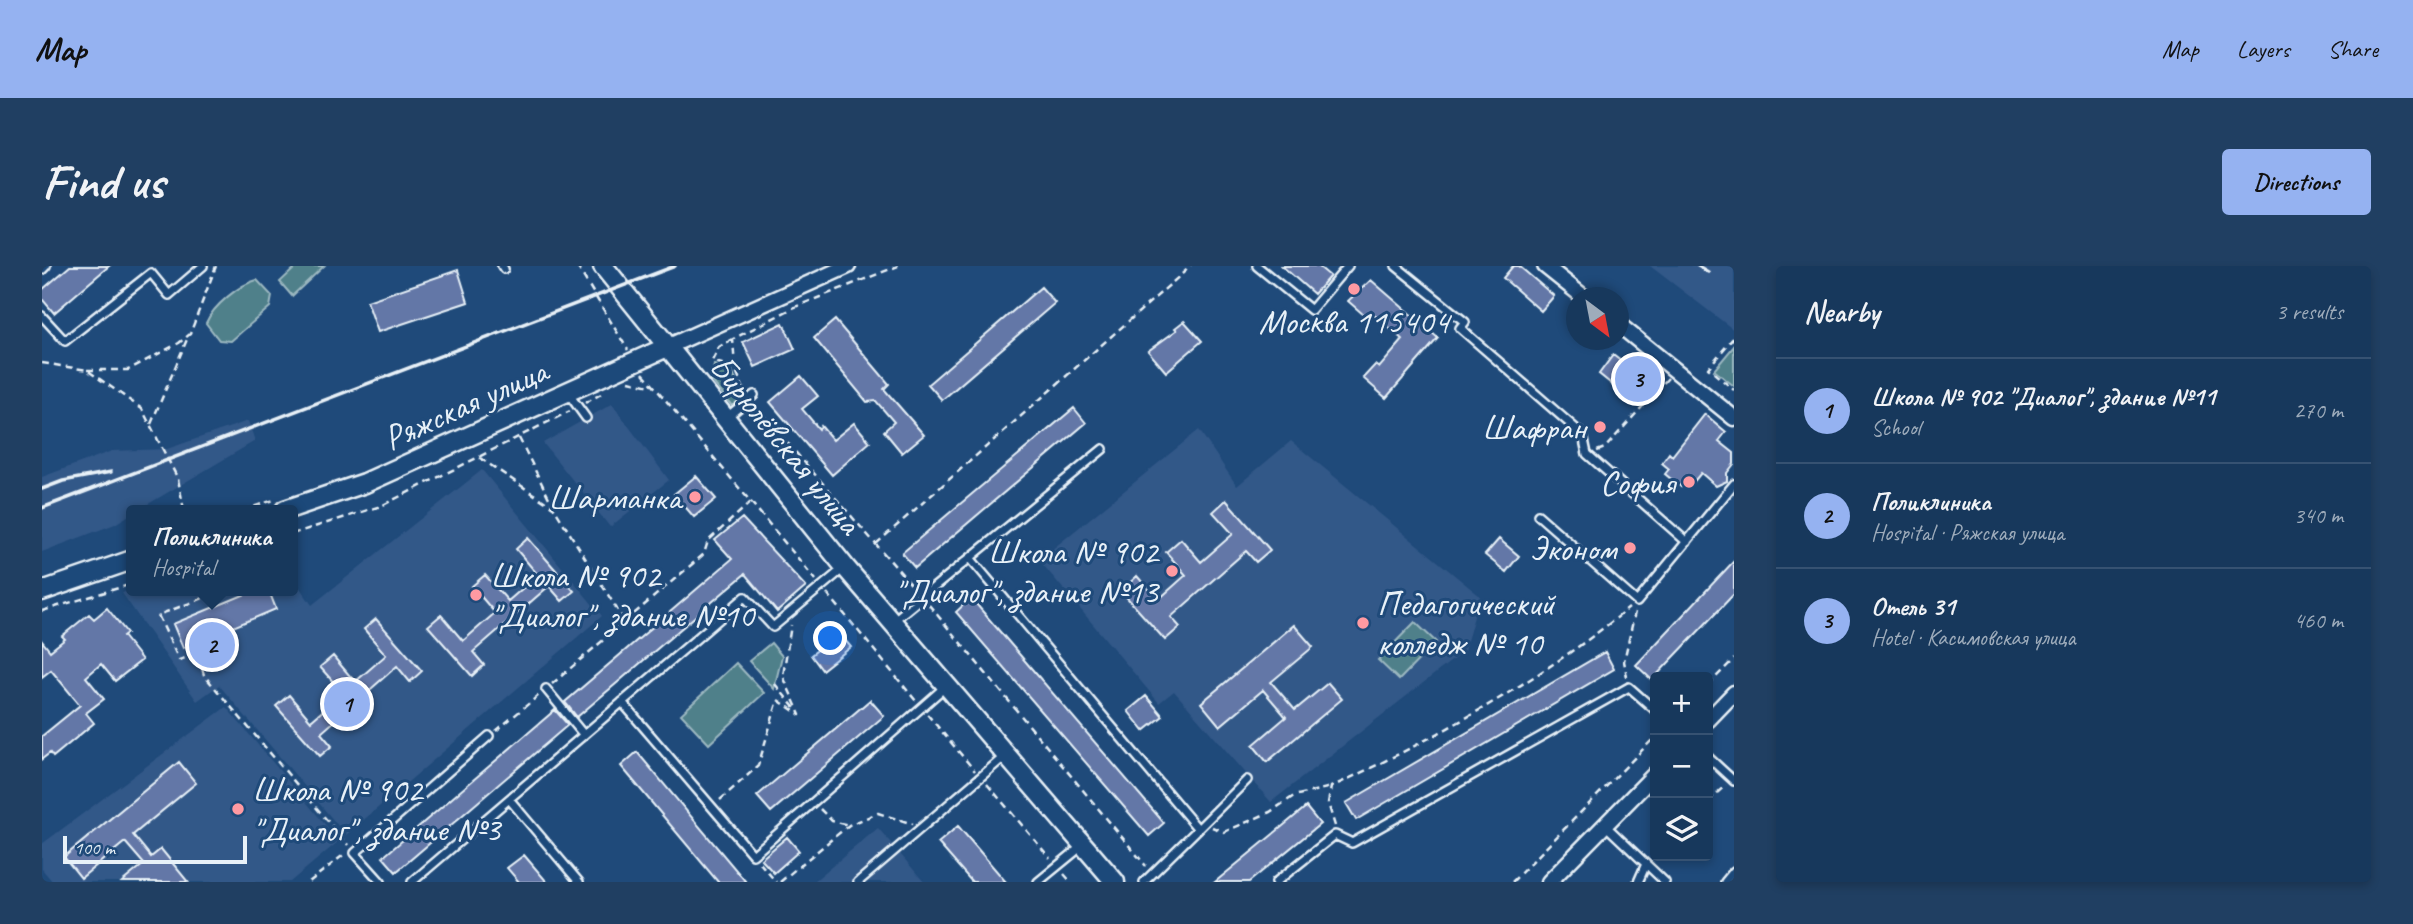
<!DOCTYPE html>
<meta charset="utf-8">
<style>
:root{--surface:#17385c;--page:#203f62;--text:#f1f3f6;--muted:#9eacbb;--line:#365272;--accent:#95b2f1}
body{margin:0;font-family:Caveat,sans-serif;background:var(--page);color:var(--text)}
.controls{position:absolute;right:21px;bottom:21px;display:grid;overflow:hidden;border-radius:7px;box-shadow:0 4px 10px #0003}
.controls button{width:63px;height:63px;display:grid;place-items:center;padding:0;border:0;border-bottom:2px solid var(--line);background:var(--surface);color:var(--text);font:35px sans-serif}
.compass{position:absolute;left:1524px;top:21px;width:63px;height:63px;border-radius:50%;background:var(--surface);box-shadow:0 4px 10px #0003;rotate:148deg}
.scale{position:absolute;left:21px;bottom:18px;width:184px;box-sizing:border-box;padding-left:7px;border:4px solid #e8f1f8;border-top:0;font-size:19px;line-height:24px;white-space:nowrap;color:#e8f1f8;-webkit-text-stroke:5px #1f4a7a;paint-order:stroke}
.you{position:absolute;left:789px;top:373px;width:24px;height:24px;margin:-18px;border:5px solid #fff;border-radius:50%;background:#1a73e8;box-shadow:0 0 0 10px #1a73e833}
.badge{display:grid;place-items:center;width:46px;height:46px;border-radius:50%;background:var(--accent);color:#111;font-size:23px;font-weight:700}
.pin{position:absolute;translate:-50% -50%;border:4px solid #fff;box-shadow:0 2px 7px #0006}
.popup{position:absolute;left:84px;top:239px;width:172px;height:91px;box-sizing:border-box;display:grid;place-content:center;border-radius:7px;background:var(--surface);filter:drop-shadow(0 2px 5px #0005);font-size:23px;white-space:nowrap;color:var(--muted)}
.popup b{font-size:26px;color:var(--text)}
.popup::after{content:'';position:absolute;left:50%;top:100%;margin-left:-14px;border:14px solid transparent;border-top-color:var(--surface)}
.list{margin:0;padding:0;list-style:none}
h2{display:flex;justify-content:space-between;align-items:center;height:91px;margin:0;padding:0 28px;font-size:30px}
h2 small{font-size:23px;font-weight:400;color:var(--muted)}
.list li{display:grid;grid-template-columns:46px 1fr auto;gap:21px;align-items:center;box-sizing:border-box;height:105px;padding:0 28px;border-top:2px solid var(--line)}
.list b{display:block;font-size:26px;white-space:nowrap}
.list p{margin:0;font-size:23px;white-space:nowrap;color:var(--muted)}
.list em{font-size:23px;font-style:normal;color:var(--muted)}
.icon{flex:none;width:38px;height:38px;fill:none;stroke:currentColor;stroke-width:2;stroke-linecap:round;stroke-linejoin:round}
.map{position:relative;flex:none;width:1692px;height:616px;overflow:hidden;border-radius:7px}
header{display:flex;align-items:center;gap:42px;box-sizing:border-box;height:98px;padding:0 35px;background:var(--accent);color:#111}
header strong{font-size:33px}
nav{display:flex;gap:38px;margin-inline-start:auto;font-size:24px}
.intro{display:flex;align-items:center;justify-content:space-between;box-sizing:border-box;height:168px;padding:0 42px}
h1{margin:0;font-size:49px}
.button{padding:18px 32px;border-radius:7px;background:var(--accent);color:#111;font-size:24px;font-weight:700}
main{display:flex;gap:42px;padding:0 42px}
aside{flex:1;background:var(--surface);border-radius:7px;box-shadow:0 4px 10px #0003}
.map>svg:first-child{display:block}
.built{fill:#335888}
.green{fill:#50808a;stroke:#9cb8c1;stroke-width:2}
.building{fill:#6377a7;stroke:#e8f1f8;stroke-width:2}
.lines{fill:none;stroke-linecap:round;stroke-linejoin:round}
.service-casing{stroke:#e8f1f8;stroke-width:12}
.minor-casing{stroke:#e8f1f8;stroke-width:19}
.tertiary-casing{stroke:#e8f1f8;stroke-width:23}
.path{stroke:#e8f1f8;stroke-width:2.5;stroke-dasharray:7 5;stroke-linecap:butt}
.service{stroke:#1f4a7a;stroke-width:7}
.minor{stroke:#1f4a7a;stroke-width:14}
.tertiary{stroke:#1f4a7a;stroke-width:18}
.rail{stroke:#e8f1f8;stroke-width:3.5}
.poi-dot{fill:#ff9aa2;stroke:#1f4a7a;stroke-width:2.5}
.labels{text-anchor:middle;stroke-width:6;stroke-linejoin:round;paint-order:stroke}
.poi-label{font-size:35px;fill:#e8f1f8;stroke:#1f4a7a;text-anchor:end}
.street-label{font-size:35px;fill:#e8f1f8;stroke:#1f4a7a}
</style>
<header>
<strong>Map</strong>
<nav><a>Map</a><a>Layers</a><a>Share</a></nav>
</header>
<div class="intro"><h1>Find us</h1><a class="button">Directions</a></div>
<main>
<div class="map">
<svg width="1692" height="616" viewBox="0 0 1692 616">
<rect width="100%" height="100%" fill="#1f4a7a"/>
<filter id="ink" filterUnits="userSpaceOnUse"><feTurbulence type="fractalNoise" baseFrequency=".0143" numOctaves="2"/><feDisplacementMap in="SourceGraphic" scale="14" xChannelSelector="R" yChannelSelector="G"/><feConvolveMatrix kernelMatrix="1 2 1 2 8 2 1 2 1" color-interpolation-filters="sRGB"/></filter>
<g filter="url(#ink)">
<path class="built" d="M1608,0H1692V64Z
M570,138L627,214L568,261L501,177Z
M206,155L213,175L96,244H90L89,248L73,258L0,286V211L70,185L125,183Z
M1157,164L1195,220L1249,175L1438,330L1422,385L1229,536L1132,425L1117,437L997,294Z
M440,204L560,350L304,569L177,419L155,435L80,327L89,324L250,325L251,312L270,339Z
M184,441L297,575L248,616H146L119,583L109,591L91,569L154,517L137,496L22,591L40,612L83,576L102,598L80,616H11L0,603V578Z
M836,562L882,616H771Z"/>
<path class="green" d="M255,0H282L250,30L238,16Z
M215,14L230,30L228,41L189,75L177,74L164,57C171,40 198,18 215,14Z
M1692,80V120L1672,104Z
M672,99L689,104L702,131L690,140L669,114Z
M1373,356L1394,376L1357,414L1336,394Z
M729,377L740,390L732,423L707,395Z
M694,397L722,427L667,478L639,448Z"/>
<path class="building" d="M28,0H67L12,47L0,33V24Z
M1240,0H1276L1288,10L1272,28Z
M1471,0H1477L1512,30L1499,45L1461,12Z
M416,4L426,36L336,66L325,35Z
M1329,14L1396,72L1344,132L1321,112L1333,99L1337,102L1361,74L1328,45L1323,50L1306,35Z
M999,21L1013,37L900,134L886,118Z
M793,54L847,118L842,123L882,169L860,187L842,165L852,156L834,135L825,136L772,72Z
M1142,55L1160,75L1124,106L1106,85L1135,64L1133,62Z
M741,57L753,83L713,101L701,76Z
M1571,89L1608,118L1593,137L1557,108Z
M759,110L776,130L760,143L777,163L779,160L791,174L812,157L828,176L790,209L728,136Z
M1032,142L1044,157L873,302L860,287Z
M1663,148L1684,166L1677,175L1692,187V198L1685,207V215L1674,220L1659,207L1648,220L1643,216L1639,221L1623,208L1627,203L1620,197L1627,187L1630,190Z
M654,210L674,233L652,251L632,228Z
M1184,234L1228,284L1214,296L1204,285L1129,351L1138,361L1123,374L1079,325L1095,310L1116,334L1144,309L1124,286L1139,273L1159,296L1191,268L1171,246Z
M700,252L764,321L735,346L703,308L535,451L523,436L690,293L673,274Z
M486,272L532,325L520,335L507,320L431,386L442,399L430,410L386,360L399,349L421,375L453,347L430,320L443,309L466,335L496,309L474,283Z
M1457,273L1477,290L1464,306L1443,289Z
M1692,295V328L1610,414L1594,399Z
M211,325H227L234,343L141,382L131,358Z
M929,332L1122,557L1107,570L914,346Z
M65,342L85,367L81,370L100,394L73,415L59,398L44,411L62,433L44,447L52,457L11,491L8,487L0,493V470L38,439L9,404L0,411V375L8,385L23,373L20,370L47,348L52,353Z
M334,353L380,405L368,416L355,400L279,467L290,480L278,490L234,440L247,429L269,455L301,427L278,401L291,390L313,416L344,389L322,363Z
M1252,359L1271,381L1229,416L1253,444L1286,417L1300,433L1225,496L1211,479L1244,451L1221,424L1178,460L1159,437Z
M797,367L809,381L780,404L769,389Z
M1563,386L1572,403L1314,554L1304,537Z
M1104,430L1121,450L1102,465L1086,445Z
M828,434L842,450L729,546L715,530Z
M513,444L526,459L354,606L341,591Z
M595,486L704,616H676L579,500Z
M137,496L154,517L91,569L109,591L119,583L146,616H80L102,598L83,576L39,612L22,591Z
M1264,541L1278,558L1207,616H1173Z
M916,560L964,616H930L896,577Z
M745,571L757,585L732,607L719,593Z
M482,589L505,616H477L465,602Z"/>
<g class="lines">
<g class="service-casing">
<path id="service" d="M460,0L462,3
M1215,0L1269,44L1306,0
M1354,0L1423,56L1418,62L1541,169L1545,188L1645,276
M0,4L4,0
M0,50L23,75L109,7L127,29L161,0
M526,127L544,152
M685,151L712,129
M1496,249L1595,336L1692,218
M929,293L1156,563L1102,616
M851,355L1061,183
M504,423L541,468
M580,436L711,589L904,420
M1666,491L1692,515
M467,533L537,616
M1563,559L1623,616
M1156,563L1205,514
M339,616L313,587L447,470
M370,616L703,331L731,361L803,301
M816,616L963,490
M996,616L1040,580
M1234,616L1293,569L1310,577L1587,421L1613,444
M1596,616L1604,598
M1683,616L1692,605"/>
</g>
<g class="minor-casing">
<path id="minor" d="M1503,0L1543,32
M1576,58L1692,152
M625,81L806,0
M1666,454L1692,427
M1507,616L1613,508"/>
</g>
<g class="tertiary-casing">
<path id="tertiary" d="M561,0L803,301L1073,616
M243,244L323,217L625,81
M0,325L90,294"/>
</g>
<path class="path" d="M535,0L586,84
M1692,71L1666,102L1692,124
M691,73L677,81L670,95L693,102
M0,97L45,104L100,143L136,213L142,244
M45,104H86L137,77L148,68L174,0
M601,107L774,314
M587,115L608,120
M702,124L693,102L691,73L753,41L856,0
M543,137L559,128
M714,141L873,323
M109,158L146,71
M477,172L512,242L583,356
M1555,185L1563,182L1626,112
M438,192L511,241
M201,244L232,234
M250,268L339,240L528,145
M834,278L1149,0
M166,325L167,330L116,349L137,394L156,388L162,409L306,579
M785,327L874,435
M887,339L1104,600
M0,345L90,318
M1585,411L1582,395L1593,346
M510,418L662,288L666,275L710,235
M733,418L755,445
M1666,419L1692,393
M885,448L933,505
M454,465L497,429
M945,518L1008,592
M678,534L716,500L736,434L758,449L741,410L749,359
M1666,535L1684,519
M778,543L790,555L807,559
M1293,560L1286,537L1289,521C1394,472 1497,415 1587,342
M1170,561L1182,566L1228,546L1252,530L1289,521
M718,597L734,616
M1022,608L1029,616
M267,616L304,587
M738,616L807,559L836,547L871,558
M1470,616L1613,471"/>
<use href="#service" class="service"/>
<use href="#minor" class="minor"/>
<use href="#tertiary" class="tertiary"/>
<path class="rail" d="M1656,0L1666,6
M0,223L21,215L69,206
M0,242L633,0"/>
</g>
</g>
<g class="poi-dot">
<circle cx="1312" cy="23" r="7"/>
<circle cx="1558" cy="161" r="7"/>
<circle cx="1647" cy="216" r="7"/>
<circle cx="653" cy="231" r="7"/>
<circle cx="1588" cy="282" r="7"/>
<circle cx="1130" cy="305" r="7"/>
<circle cx="434" cy="329" r="7"/>
<circle cx="1321" cy="357" r="7"/>
<circle cx="196" cy="543" r="7"/>
</g>
<g class="labels">
<g class="poi-label">
<text x="1312" y="67" text-anchor="middle">Москва 115404</text>
<text x="1544" y="173">Шафран</text>
<text x="1633" y="228">София</text>
<text x="639" y="243">Шарманка</text>
<text x="1574" y="294">Эконом</text>
<text x="1116" y="297">Школа № 902<tspan x="1116" dy="40">"Диалог", здание №13</tspan></text>
<text x="448" y="321" text-anchor="start">Школа № 902<tspan x="448" dy="40">"Диалог", здание №10</tspan></text>
<text x="1335" y="349" text-anchor="start">Педагогический<tspan x="1335" dy="40">колледж № 10</tspan></text>
<text x="210" y="535" text-anchor="start">Школа № 902<tspan x="210" dy="40">"Диалог", здание №3</tspan></text>
</g>
<g class="street-label">
<text transform="translate(423 138) rotate(-24)" y="12">Ряжская улица</text>
<text transform="translate(744 178) rotate(51)" y="12">Бирюлёвская улица</text>
</g>
</g>
</svg>
<div class="controls">
<button>+</button>
<button>−</button>
<button><svg class="icon" aria-label="layers" viewBox="0 0 24 24"><path d="M12 4l9 5-9 5-9-5zM3 14l9 5 9-5"/></svg></button>
</div>
<svg class="compass" viewBox="-18 -18 36 36"><path d="M0-13l5 13h-10z" fill="#e53935"/><path d="M0 13l5-13h-10z" fill="#9eacbb"/></svg>
<div class="scale">100 m</div>
<div class="you"></div>
<div class="pin badge" style="left:305px;top:438px">1</div>
<div class="pin badge" style="left:170px;top:379px">2</div>
<div class="popup"><b>Поликлиника</b>Hospital</div>
<div class="pin badge" style="left:1596px;top:113px">3</div>
</div>
<aside>
<h2>Nearby<small>3 results</small></h2>
<ul class="list">
<li><span class="badge">1</span><div><b>Школа № 902 &quot;Диалог&quot;, здание №11</b><p>School</p></div><em>270 m</em></li>
<li><span class="badge">2</span><div><b>Поликлиника</b><p>Hospital · Ряжская улица</p></div><em>340 m</em></li>
<li><span class="badge">3</span><div><b>Отель 31</b><p>Hotel · Касимовская улица</p></div><em>460 m</em></li>
</ul>
</aside>
</main>
